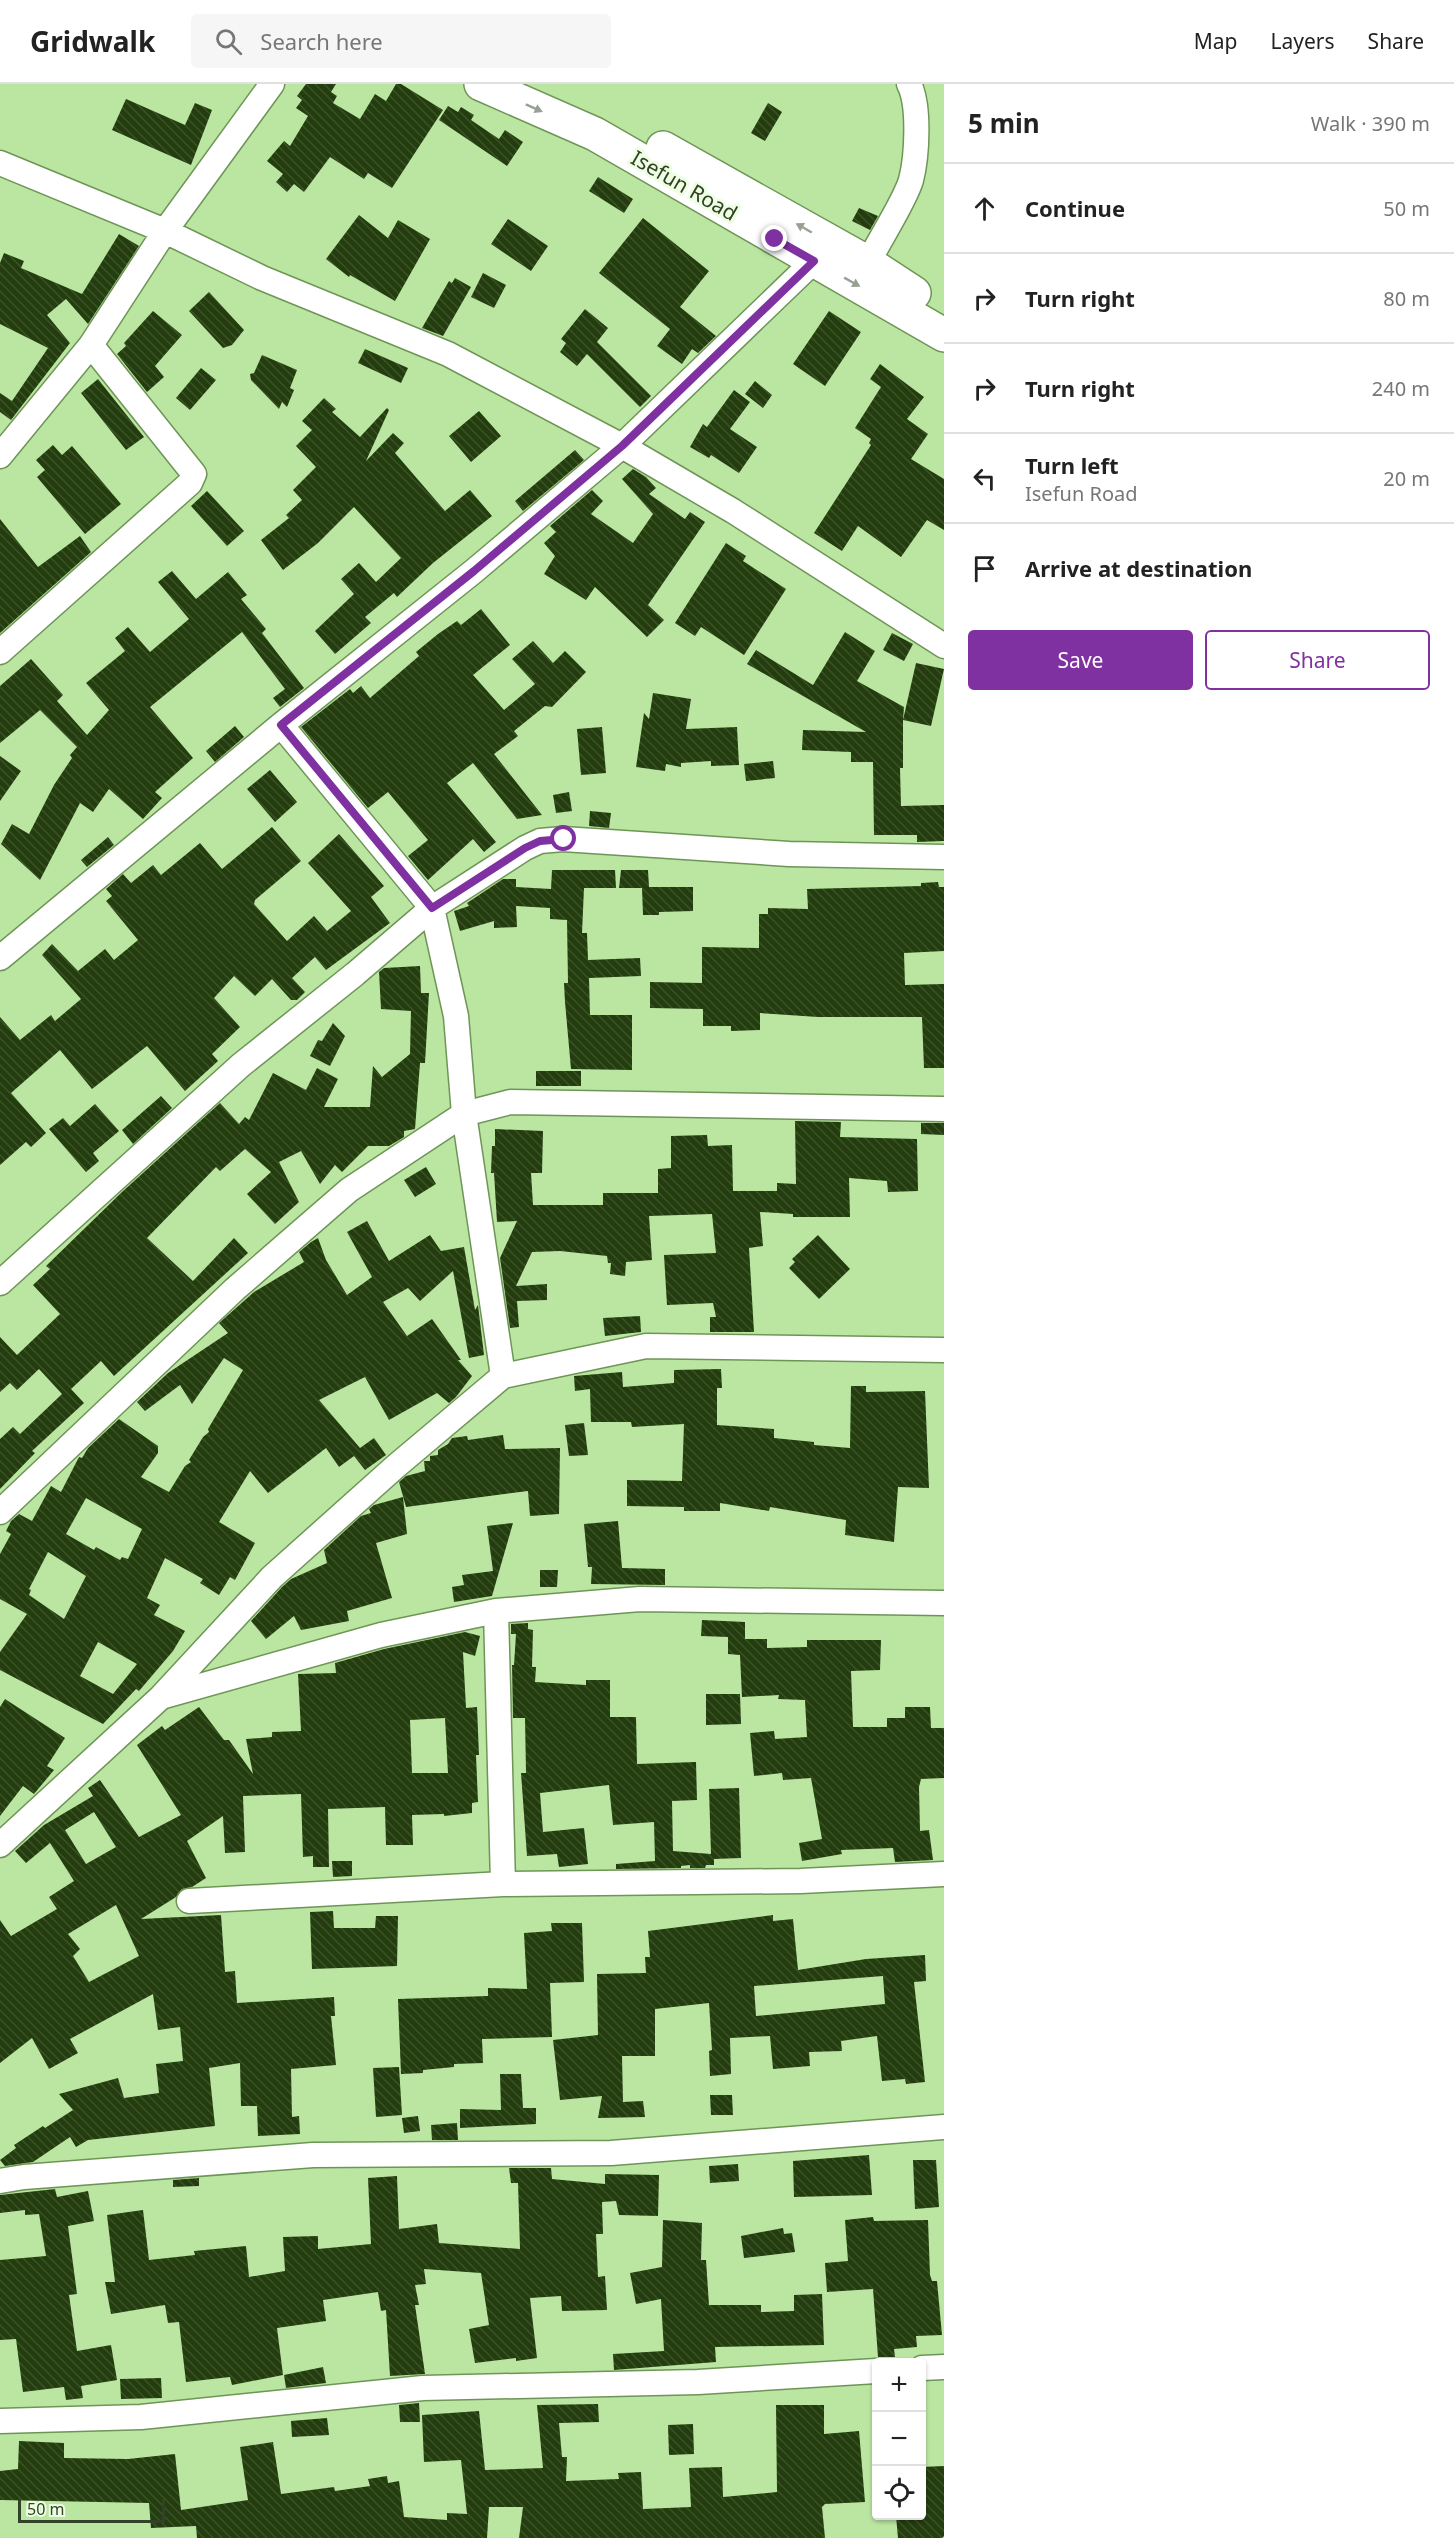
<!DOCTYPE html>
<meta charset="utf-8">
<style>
:root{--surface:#fff;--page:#f6f6f6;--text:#222;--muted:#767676;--line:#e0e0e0;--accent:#8031a1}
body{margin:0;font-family:"Noto Sans",sans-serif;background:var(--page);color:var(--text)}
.controls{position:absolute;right:18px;bottom:18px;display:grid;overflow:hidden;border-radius:6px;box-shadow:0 2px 4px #0004}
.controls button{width:54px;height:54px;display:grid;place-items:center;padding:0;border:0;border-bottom:2px solid var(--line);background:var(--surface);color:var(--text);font:30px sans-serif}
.scale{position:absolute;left:18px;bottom:15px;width:147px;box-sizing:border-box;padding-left:6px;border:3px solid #324227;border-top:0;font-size:16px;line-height:21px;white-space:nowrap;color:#324227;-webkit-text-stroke:4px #edfee3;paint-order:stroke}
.stop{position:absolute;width:18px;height:18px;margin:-14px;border:4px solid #8031a1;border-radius:50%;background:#fff}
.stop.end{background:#8031a1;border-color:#fff;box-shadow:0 2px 6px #0008}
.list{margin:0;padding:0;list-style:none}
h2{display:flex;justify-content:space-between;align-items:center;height:78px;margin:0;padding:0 24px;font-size:26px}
h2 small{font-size:20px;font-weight:400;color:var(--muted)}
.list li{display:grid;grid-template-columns:39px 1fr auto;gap:18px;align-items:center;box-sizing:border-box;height:90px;padding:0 24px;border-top:2px solid var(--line)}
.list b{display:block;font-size:22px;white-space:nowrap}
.list p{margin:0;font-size:20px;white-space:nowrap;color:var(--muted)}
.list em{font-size:20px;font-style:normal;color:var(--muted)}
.actions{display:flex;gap:12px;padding:18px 24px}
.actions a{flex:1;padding:14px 0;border:2px solid var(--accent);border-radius:6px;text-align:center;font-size:21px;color:var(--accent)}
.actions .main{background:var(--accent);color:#fff}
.icon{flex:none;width:33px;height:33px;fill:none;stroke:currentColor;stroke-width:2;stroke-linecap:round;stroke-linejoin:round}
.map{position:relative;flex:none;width:944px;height:2454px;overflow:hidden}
header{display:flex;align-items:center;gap:36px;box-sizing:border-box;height:84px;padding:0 30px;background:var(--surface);border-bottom:2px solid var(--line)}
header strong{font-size:28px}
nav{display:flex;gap:33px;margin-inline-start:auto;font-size:21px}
.search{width:420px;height:54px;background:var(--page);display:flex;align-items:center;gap:15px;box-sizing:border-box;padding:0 21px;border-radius:6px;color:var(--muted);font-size:22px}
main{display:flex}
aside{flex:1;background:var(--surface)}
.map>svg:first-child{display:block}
.building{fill:url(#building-back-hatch);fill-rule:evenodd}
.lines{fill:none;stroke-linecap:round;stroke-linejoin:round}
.street-casing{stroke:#6e9556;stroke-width:27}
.secondary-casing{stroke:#6e9556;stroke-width:36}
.street{stroke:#fff;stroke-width:24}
.secondary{stroke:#fff;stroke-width:33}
.oneway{fill:#98a093}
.route{stroke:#8031a1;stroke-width:8}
.labels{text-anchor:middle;stroke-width:6;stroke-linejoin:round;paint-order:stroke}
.street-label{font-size:21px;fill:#324227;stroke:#edfee3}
</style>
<header>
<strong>Gridwalk</strong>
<div class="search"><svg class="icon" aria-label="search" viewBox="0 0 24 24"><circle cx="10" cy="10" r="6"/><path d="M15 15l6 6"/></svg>Search here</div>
<nav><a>Map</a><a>Layers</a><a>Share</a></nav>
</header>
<main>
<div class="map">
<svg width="944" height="2454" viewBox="0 0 944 2454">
<defs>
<pattern id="building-back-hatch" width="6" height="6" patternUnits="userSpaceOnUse" patternTransform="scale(1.5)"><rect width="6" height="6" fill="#233d0e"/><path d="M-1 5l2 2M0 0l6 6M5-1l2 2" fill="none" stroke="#3b5228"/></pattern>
</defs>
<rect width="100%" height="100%" fill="#bbe6a2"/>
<path class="building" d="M306,0H336L331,8L337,12L333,19L360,35L375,10L386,17L396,0H401L443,26L392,104L368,89L364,95L330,73L304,108L294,100L287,108L276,98L283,90L267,77L284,57L290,62L308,32L296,24L302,16L297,12Z
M126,15L185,41L195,19L212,26L191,81L112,46Z
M768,19L782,28L765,57L751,49Z
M448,22L458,28L461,23L474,31L471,36L499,55L505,46L523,58L507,82L439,36Z
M598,93L633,115L624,129L589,107Z
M859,124L878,132L870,146L852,137Z
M359,131L388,154L398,136L430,155L395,217L350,191L349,193L326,175Z
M643,134L709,187L680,223L716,252L698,269L692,265L682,280L657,262L670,245L599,189Z
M508,135L548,162L531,187L491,160Z
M119,150L139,162L88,240L66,215L47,231L70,259L11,336L0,328V309L12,317L48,264L0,240V179L4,169L24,177L21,184L82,210Z
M483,189L506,201L494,224L471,213Z
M455,194L471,203L443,252L422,244L449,197L452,199Z
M209,208L244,246L232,261L223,264L189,227Z
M585,225L608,244L597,258L651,312L640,323L587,270L577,282L560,268L566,259L561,255Z
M153,227L182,251L155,282L164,293L147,308L117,270L126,262L124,259Z
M829,227L861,248L825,302L793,280Z
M365,265L408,284L401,299L358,279Z
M262,271L297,286L290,304L294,306L287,323L282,318L279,325L251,296L250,290L254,289Z
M880,280L924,313L907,335L928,350L911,375L944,395V446L927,436L901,473L858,442L842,467L814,449L871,361L869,359L871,355L855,344L881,303L870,295Z
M201,284L216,296L190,326L176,314Z
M98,295L144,353L126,366L81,309Z
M755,297L772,311L763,324L745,310Z
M734,306L750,318L730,345L757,363L739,389L711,371L709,374L690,363L703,340L707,343Z
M324,314L336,325L332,328L360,353L387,324L389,326L366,377L393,349L404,359L395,369L445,427L470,406L492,432L433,479L397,513L394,509L365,533L371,539L335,570L315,547L354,510L341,495L359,479L376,498L401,474L354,423L318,459L283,486L261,456L289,434L286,431L302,416L293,406L316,383L296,362L312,346L302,337Z
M479,327L501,352L471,378L449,352Z
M53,361L62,371L72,362L121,420L85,450L37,393L45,386L36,376Z
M575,366L584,376L523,427L515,417Z
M633,385L646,393L656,404L649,410L685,435L690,428L705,438L648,521L664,536L647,553L595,503L586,516L544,490L555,472L544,459L556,448L550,442L592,406L603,417L591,430L633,459L653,430L622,395Z
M207,407L244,447L227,462L191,422Z
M0,435L38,483L80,452L91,468L0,549Z
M726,459L746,472L743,477L786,505L744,571L701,543L695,552L675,539Z
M172,487L196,515L228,488L247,511L241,515L266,545L262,549L304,604L280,623L273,614L285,605L242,548L150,623L193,674L155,708L162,714L143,735L109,705L93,728L80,719L40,796L1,760L12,740L29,750L54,701L72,674L70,671L77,663L40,626L0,659V602L31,575L63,611L57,617L87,651L109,626L86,599L125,567L115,554L128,543L150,568L189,535L158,498Z
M481,525L510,561L473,591L504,626L535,600L512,575L533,557L553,579L565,567L586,588L552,623L545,622L514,647L518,652L494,670L542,731L517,735L473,679L447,699L496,758L484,768L473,755L428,796L408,772L428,756L388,708L368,724L301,643L350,605L353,609L361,602L370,614L419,572L416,568L438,550L457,537L461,541Z
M845,548L875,567L857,597L904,623L903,636L916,579L944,585L931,642L903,636V684H900L901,722L944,721V757L917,758V751H874L873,678H851V668L802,666L803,646L866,648L747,580L756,566L813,601Z
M892,549L913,560L904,577L883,566Z
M653,609L691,615L686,645L737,643L739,681L711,682V677L681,679V683L666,680L665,687L636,683L644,629L649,635Z
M235,642L244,653L215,678L206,667Z
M602,643L606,689L581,691L577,645Z
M0,672L21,687L0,717Z
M773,677L775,694L746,697L744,680Z
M270,686L297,718L275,738L247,705Z
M569,708L572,727L556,729L553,711Z
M590,727L611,729L609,744L589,742Z
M272,743L301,777L255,816L254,820L287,857L314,832L327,847L351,827L308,779L339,750L384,802L371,813L390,839L326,886L315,873L292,894L305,908L297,916H291L272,895L255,912L234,892L214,914L240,943L212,970L218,977L185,1007L147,962L92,1005L60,966L11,1009L46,1049L31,1063L26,1058L0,1081V933L20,956L51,931L55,937L81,915L42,871L52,860L78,887L105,865L114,876L138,856L106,817L112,812L106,805L123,790L131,799L153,781L161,791L200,759L222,785Z
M108,753L114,761L87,783L81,776Z
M552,786H615L616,804H584L582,849H587L588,876L640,874L641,892L589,894L590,931H632V986L571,985L565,918L564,899H568L567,836L550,835V824L516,822L517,843L494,844V837L460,847L454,827L469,822L467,819L503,795H516V803L551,805Z
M621,786H648L649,803H693V827L659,828V831H643L642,804H619Z
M938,798L939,803H944V867L904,869L905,901L944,900V984H924L922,933H818L760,929V946L731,947V942H703V925L650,924V898L702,899V863L759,864V830H768V824L808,825L807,805L921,802V799Z
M420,882L421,909H429L425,979H420L415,1045L404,1047V1053L389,1062H368L342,1088L335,1081L320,1100L301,1067L279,1078L299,1118L275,1140L247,1110L271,1088L245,1065L220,1087L216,1083L147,1154L193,1197L234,1154L248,1169L114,1292L101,1277L71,1305L84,1319L32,1367L35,1369L0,1405V1355L13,1343L20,1350L62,1310L39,1285L17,1306L10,1299L0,1308V1253L17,1271L60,1230L33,1201L50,1185L46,1182L122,1108L220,1019L239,1040L245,1033L249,1036L273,989L306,1006L317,984L338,995L324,1023H370L373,982L382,993L410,970L411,927L381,925L379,888L384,884Z
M333,939L345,952L330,982L310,972L318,956L322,957Z
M536,987H581V1002H536Z
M161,1012L172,1024L133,1060L122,1046Z
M95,1020L119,1047L93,1069L99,1077L86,1088L49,1045L63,1034L70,1042Z
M795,1037L841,1038L840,1053L917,1055L918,1107L888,1108L887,1097L849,1094L850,1133H793V1130L760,1128L763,1162L749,1164L754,1248H710V1233H716L713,1219L667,1221L664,1171L716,1169L712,1130L649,1132L652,1176L626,1178L625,1192L610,1190L611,1179H608L607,1172L560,1167L532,1168L516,1202L547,1200V1216L517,1217L519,1243L510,1244L500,1174L517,1137L497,1138L494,1089H491L492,1062H495V1045L543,1047L542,1089H531L533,1121H603V1109H658V1085L671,1084V1052L707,1051L708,1062L732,1061L733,1107H777V1099L796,1100Z
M921,1039H944V1051L921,1050Z
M426,1083L436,1100L415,1113L404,1096Z
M367,1137L389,1177L430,1151L441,1167L464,1163L475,1226L478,1221L484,1271L469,1274L453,1187L420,1217L408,1204L383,1218L407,1252L432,1235L461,1276H458L472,1292L456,1313L449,1319L437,1309L389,1336L365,1293L319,1316L360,1364L374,1354L386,1371L365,1386L354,1372L339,1383L326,1364L268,1409L250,1387L219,1438L255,1459L235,1496L230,1493L219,1511L200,1499L203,1495L165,1474L147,1514L160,1521L154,1531L185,1547L173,1567L139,1607L136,1605L103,1640L0,1586V1568L27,1530L0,1515V1470L11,1450L6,1447L11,1437L19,1430L32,1437L51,1402L61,1408L79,1373L82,1374L88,1364L119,1335L158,1362V1369L141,1393L169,1408L185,1382L191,1378L189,1376L203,1353L209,1348L208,1345L243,1286L224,1274L192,1320L180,1301L145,1327L137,1318L168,1289L228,1249L219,1239L254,1208L304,1178L299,1168L311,1158L318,1154L326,1176L347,1211L372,1193L347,1148ZM86,1414L142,1445L128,1475L122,1473L120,1476L96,1463L94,1466L66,1450ZM48,1468L86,1492L64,1535L29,1511L31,1506L29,1505ZM98,1558L137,1580L113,1610L80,1592Z
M818,1151L850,1185L819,1215L789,1184L795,1178L792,1175Z
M640,1232L641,1248L605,1252L603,1234Z
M721,1285L722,1304H717V1341L774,1345V1354L814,1358V1361L850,1364L851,1302H866V1308L925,1307L929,1404L898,1403L894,1458L845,1451L846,1436L770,1423L769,1427L720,1419V1427H684V1423L627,1422V1396L682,1397L684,1340L632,1343L631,1338H591L590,1305L575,1307L574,1292L622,1288L623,1303L674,1299V1286Z
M584,1339L588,1371L569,1372L565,1341Z
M503,1351L505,1365L560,1364L559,1430L530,1432L528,1407L406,1423L399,1398L406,1392L425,1387L424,1377H430V1372L438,1371V1366L448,1360L452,1354L467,1352L468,1356Z
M403,1413L407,1450L376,1459L392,1514L347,1527L349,1537L301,1546L294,1532L266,1555L251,1537L282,1503L291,1495L327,1479L324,1466L361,1432L371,1429L369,1425L374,1421Z
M618,1437L622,1484L665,1485V1501L591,1500L592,1483H588L584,1440Z
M513,1439L492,1512L454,1518L452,1503L464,1501L462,1491L493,1487L487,1442Z
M540,1486H558L557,1503H540Z
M702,1536L745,1538V1555H767V1564L807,1563V1556H881L880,1586L851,1587L853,1643H887V1634H905V1623H930L931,1644H944V1694L921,1695L919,1703L920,1747L929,1746L933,1776L895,1778L893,1764L841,1766L842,1770L802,1777L799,1759L822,1755L811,1694L783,1696L782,1689L754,1692L750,1649L774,1647L775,1655L807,1653L805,1616L778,1615L779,1611L742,1613L740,1571L728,1570V1553L701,1552Z
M528,1539V1545L533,1546L532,1583H536L535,1598L586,1601V1596H610V1633H636L637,1680L696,1678L697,1716L672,1717L673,1767L711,1770L709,1705L739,1704L741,1774L714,1775V1781H706L705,1784H690V1781L681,1782V1784L616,1785V1780L655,1777L654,1738L613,1741L609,1701L540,1709L543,1748L584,1744L588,1780L559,1783L557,1770L527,1772L521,1689H526L525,1634H513L512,1581H514L516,1550H511V1540Z
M465,1548L480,1552L475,1572L463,1568L466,1624L477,1623L479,1671H476L478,1718L472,1719V1729L444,1732V1730L412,1731L413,1761H386L385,1723L328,1725L329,1783H313V1772L303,1773L301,1710L243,1712L245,1768L225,1769L223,1732L187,1757L206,1794L192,1803L182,1805L176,1813L141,1835L221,1831L225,1888L235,1887L237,1919L334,1913L335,1932H331L336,1981L291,1985L292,2033L299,2032L300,2050L258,2052L257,2022H241L240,1979L209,1984L215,2042L88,2056L76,2063L70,2053L33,2078L5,2082L0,2076L16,2064L14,2061L43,2042L45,2044L73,2026L59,2010L118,1994L124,2014L159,2009L156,1980L183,1977L180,1943L158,1946L153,1910L70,1955L78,1969L49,1985L32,1954L0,1979V1836L11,1852L57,1825L49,1813L74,1797L50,1759L26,1779L15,1767L44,1741L93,1712L88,1704L100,1696L139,1753L181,1731L137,1661L162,1642L165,1646L199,1623L224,1656H229L253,1690L246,1655L272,1653V1648L301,1647L298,1590L336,1589L335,1579L384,1565ZM445,1634L448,1689H412L410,1636ZM94,1728L116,1763L86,1780L65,1746ZM116,1821L139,1872L89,1898L73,1872L80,1865L68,1850Z
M706,1610H740L741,1640L706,1641Z
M5,1615L65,1654L47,1682L54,1686L34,1710L23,1702L0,1732V1623Z
M332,1777H352V1792L333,1793Z
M333,1827L334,1844H375L376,1832H398L397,1882L312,1885L310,1828Z
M773,1831V1837L793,1835L798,1886L866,1875L925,1871L926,1897L914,1898L925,1998L906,2000L905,1995L882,1997L877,1952L841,1957L842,1967L809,1968L810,1982L773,1985L770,1952L730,1954L731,1990L710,1992L709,1967L712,1966L709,1919L655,1925V1972H622L623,2018L643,2017L645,2033L598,2034L602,2012L560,2016L553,1956L598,1951L597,1890L646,1889L645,1873H650L648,1847ZM883,1892L885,1920L756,1932L754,1902Z
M551,1839H582L584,1898L550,1899L552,1953L482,1955L483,1979L454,1980V1983L423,1986V1989L401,1990L398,1915L488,1912V1904L527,1905L524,1849L552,1847Z
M399,1983L402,2031L376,2033L373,1984Z
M500,1990H521L523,2024H536V2040L460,2044V2025L501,2026Z
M710,2011H732L733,2031H711Z
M418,2032L420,2047L404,2049L402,2034Z
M457,2039L458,2056H432L431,2041Z
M869,2071L872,2111L794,2113L793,2077Z
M913,2076H936L939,2123L915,2125Z
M738,2080L739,2097L710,2099L709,2082Z
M509,2084H551L552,2095L605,2100V2090L659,2091L658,2132L619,2131L616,2117L602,2118L603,2150H596L598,2193L605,2192L607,2226L562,2227L561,2212L530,2214L537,2274L516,2277V2274L475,2279L469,2245L489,2241L481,2189L424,2185L426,2200L415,2201L419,2221H415L425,2290L390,2292L386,2226L381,2227L378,2208L323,2216L326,2237L277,2244L283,2291L232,2301L230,2293L186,2298L179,2238L168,2239L165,2221L111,2230L105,2198H115L107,2131L143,2126L149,2176L195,2171L194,2167L246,2162L249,2193L285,2187L283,2153L318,2152V2165L371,2160L368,2094L397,2092L399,2145L437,2140L439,2159L520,2165L518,2099H511Z
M199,2094V2102L173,2103V2096Z
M55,2105L57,2113L88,2107L94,2137L68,2142L77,2210L69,2211L77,2267L111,2261L117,2296L81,2302L83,2314L66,2316L64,2303L23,2308L16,2255L0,2256V2176L46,2172L39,2130L25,2131V2126L0,2129V2111Z
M873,2133L874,2137L928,2136L930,2191L932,2197H937L942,2251L916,2252L917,2263L894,2265L895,2273H878L873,2205L827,2208L825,2179L848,2177L845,2136Z
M663,2136L702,2139L701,2176H706L709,2221H761V2228L794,2227V2211L822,2210L824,2261L715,2263L716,2278L614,2286L613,2270L664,2267L661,2215L636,2220L630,2189L662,2183Z
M783,2144L784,2150L792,2149L795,2168L744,2174L741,2152Z
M323,2283L326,2299L286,2304L284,2291Z
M161,2294L162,2314L121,2315L120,2295Z
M419,2319L420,2338H400L399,2321Z
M598,2320L599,2338L559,2339L562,2373H567L566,2397L619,2395L618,2389L641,2388L643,2425L691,2423L689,2384L722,2383L723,2413L777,2408L776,2321H824V2350L859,2347L865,2418L825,2420L822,2423L825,2454H519L523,2423H489L487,2454H197L196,2442L151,2444L149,2419L0,2416V2387L18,2385L19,2357L64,2359V2374L128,2375L175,2370L181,2426L248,2416L240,2363L273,2358L281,2410L334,2403L335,2407L370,2402L368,2395L387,2392L388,2399L399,2397L404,2433L447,2436V2429L467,2430L461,2376L424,2378L422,2331L479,2327L485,2386L543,2384L537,2321Z
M327,2334L329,2351L292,2353L291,2337Z
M693,2340L694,2370L669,2371L668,2341Z
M944,2382V2452L942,2454H898L896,2432H921V2383Z"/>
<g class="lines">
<g class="street-casing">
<path id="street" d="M0,79L165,147L262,194L448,270L622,362L733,427L944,562
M868,179C878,158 905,117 911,96C917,73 920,21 909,0
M0,372L91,261L165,147L272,0
M0,568L190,399L194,390L91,261
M281,641L432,824L456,932L464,1030L503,1292
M0,874L281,641L474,487L622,362L814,177
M0,1199L241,981L355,890L432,824L525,764L540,757L563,755L789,770L944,773
M0,1428L235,1205L349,1106L464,1030L510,1018L944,1025
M496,1527L503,1800L801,1797L944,1790
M161,1613L381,1551L496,1527L640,1515L944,1519
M0,1761L161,1613L272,1493L395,1383L503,1292L646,1262L944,1266
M189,1817L503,1800
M0,2097L24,2093L313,2071L611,2069L944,2043
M922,2284L944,2283
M0,2337L141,2333L423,2304L698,2298L876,2287"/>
</g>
<g class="secondary-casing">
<path id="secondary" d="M481,0L595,50L944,251
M663,64L868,179L914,209"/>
</g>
<use href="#street" class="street"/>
<use href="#secondary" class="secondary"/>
</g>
<defs><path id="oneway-solid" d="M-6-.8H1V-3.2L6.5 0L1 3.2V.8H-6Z" transform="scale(1.5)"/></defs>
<g class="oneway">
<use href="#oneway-solid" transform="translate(534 24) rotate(24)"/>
<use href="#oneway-solid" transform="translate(804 144) rotate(-150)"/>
<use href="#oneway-solid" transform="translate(852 198) rotate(29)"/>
</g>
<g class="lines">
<path class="route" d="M564,755L540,757L525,764L432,824L281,641L474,487L622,362L814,177L775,155"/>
</g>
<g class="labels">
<g class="street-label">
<text transform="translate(684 102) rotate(30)" y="7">Isefun Road</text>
</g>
</g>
</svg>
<div class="controls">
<button>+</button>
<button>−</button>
<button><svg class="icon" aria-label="locate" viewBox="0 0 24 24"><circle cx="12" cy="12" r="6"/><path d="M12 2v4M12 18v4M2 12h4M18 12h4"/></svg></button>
</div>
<div class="scale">50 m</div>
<div class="stop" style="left:564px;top:755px"></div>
<div class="stop end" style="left:775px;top:155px"></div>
</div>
<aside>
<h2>5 min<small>Walk · 390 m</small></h2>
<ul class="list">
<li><svg class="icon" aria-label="ahead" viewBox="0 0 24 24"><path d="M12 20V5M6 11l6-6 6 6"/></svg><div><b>Continue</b></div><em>50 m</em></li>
<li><svg class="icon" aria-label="right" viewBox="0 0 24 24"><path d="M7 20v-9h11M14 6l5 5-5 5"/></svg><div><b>Turn right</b></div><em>80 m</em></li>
<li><svg class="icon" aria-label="right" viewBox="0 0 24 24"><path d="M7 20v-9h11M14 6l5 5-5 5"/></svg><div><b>Turn right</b></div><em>240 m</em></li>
<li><svg class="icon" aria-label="left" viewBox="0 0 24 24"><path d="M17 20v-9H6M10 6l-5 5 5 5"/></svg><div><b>Turn left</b><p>Isefun Road</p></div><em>20 m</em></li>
<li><svg class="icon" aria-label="arrive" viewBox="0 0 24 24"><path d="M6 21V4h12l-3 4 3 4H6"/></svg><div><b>Arrive at destination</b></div></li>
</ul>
<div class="actions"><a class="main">Save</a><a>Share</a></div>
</aside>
</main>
